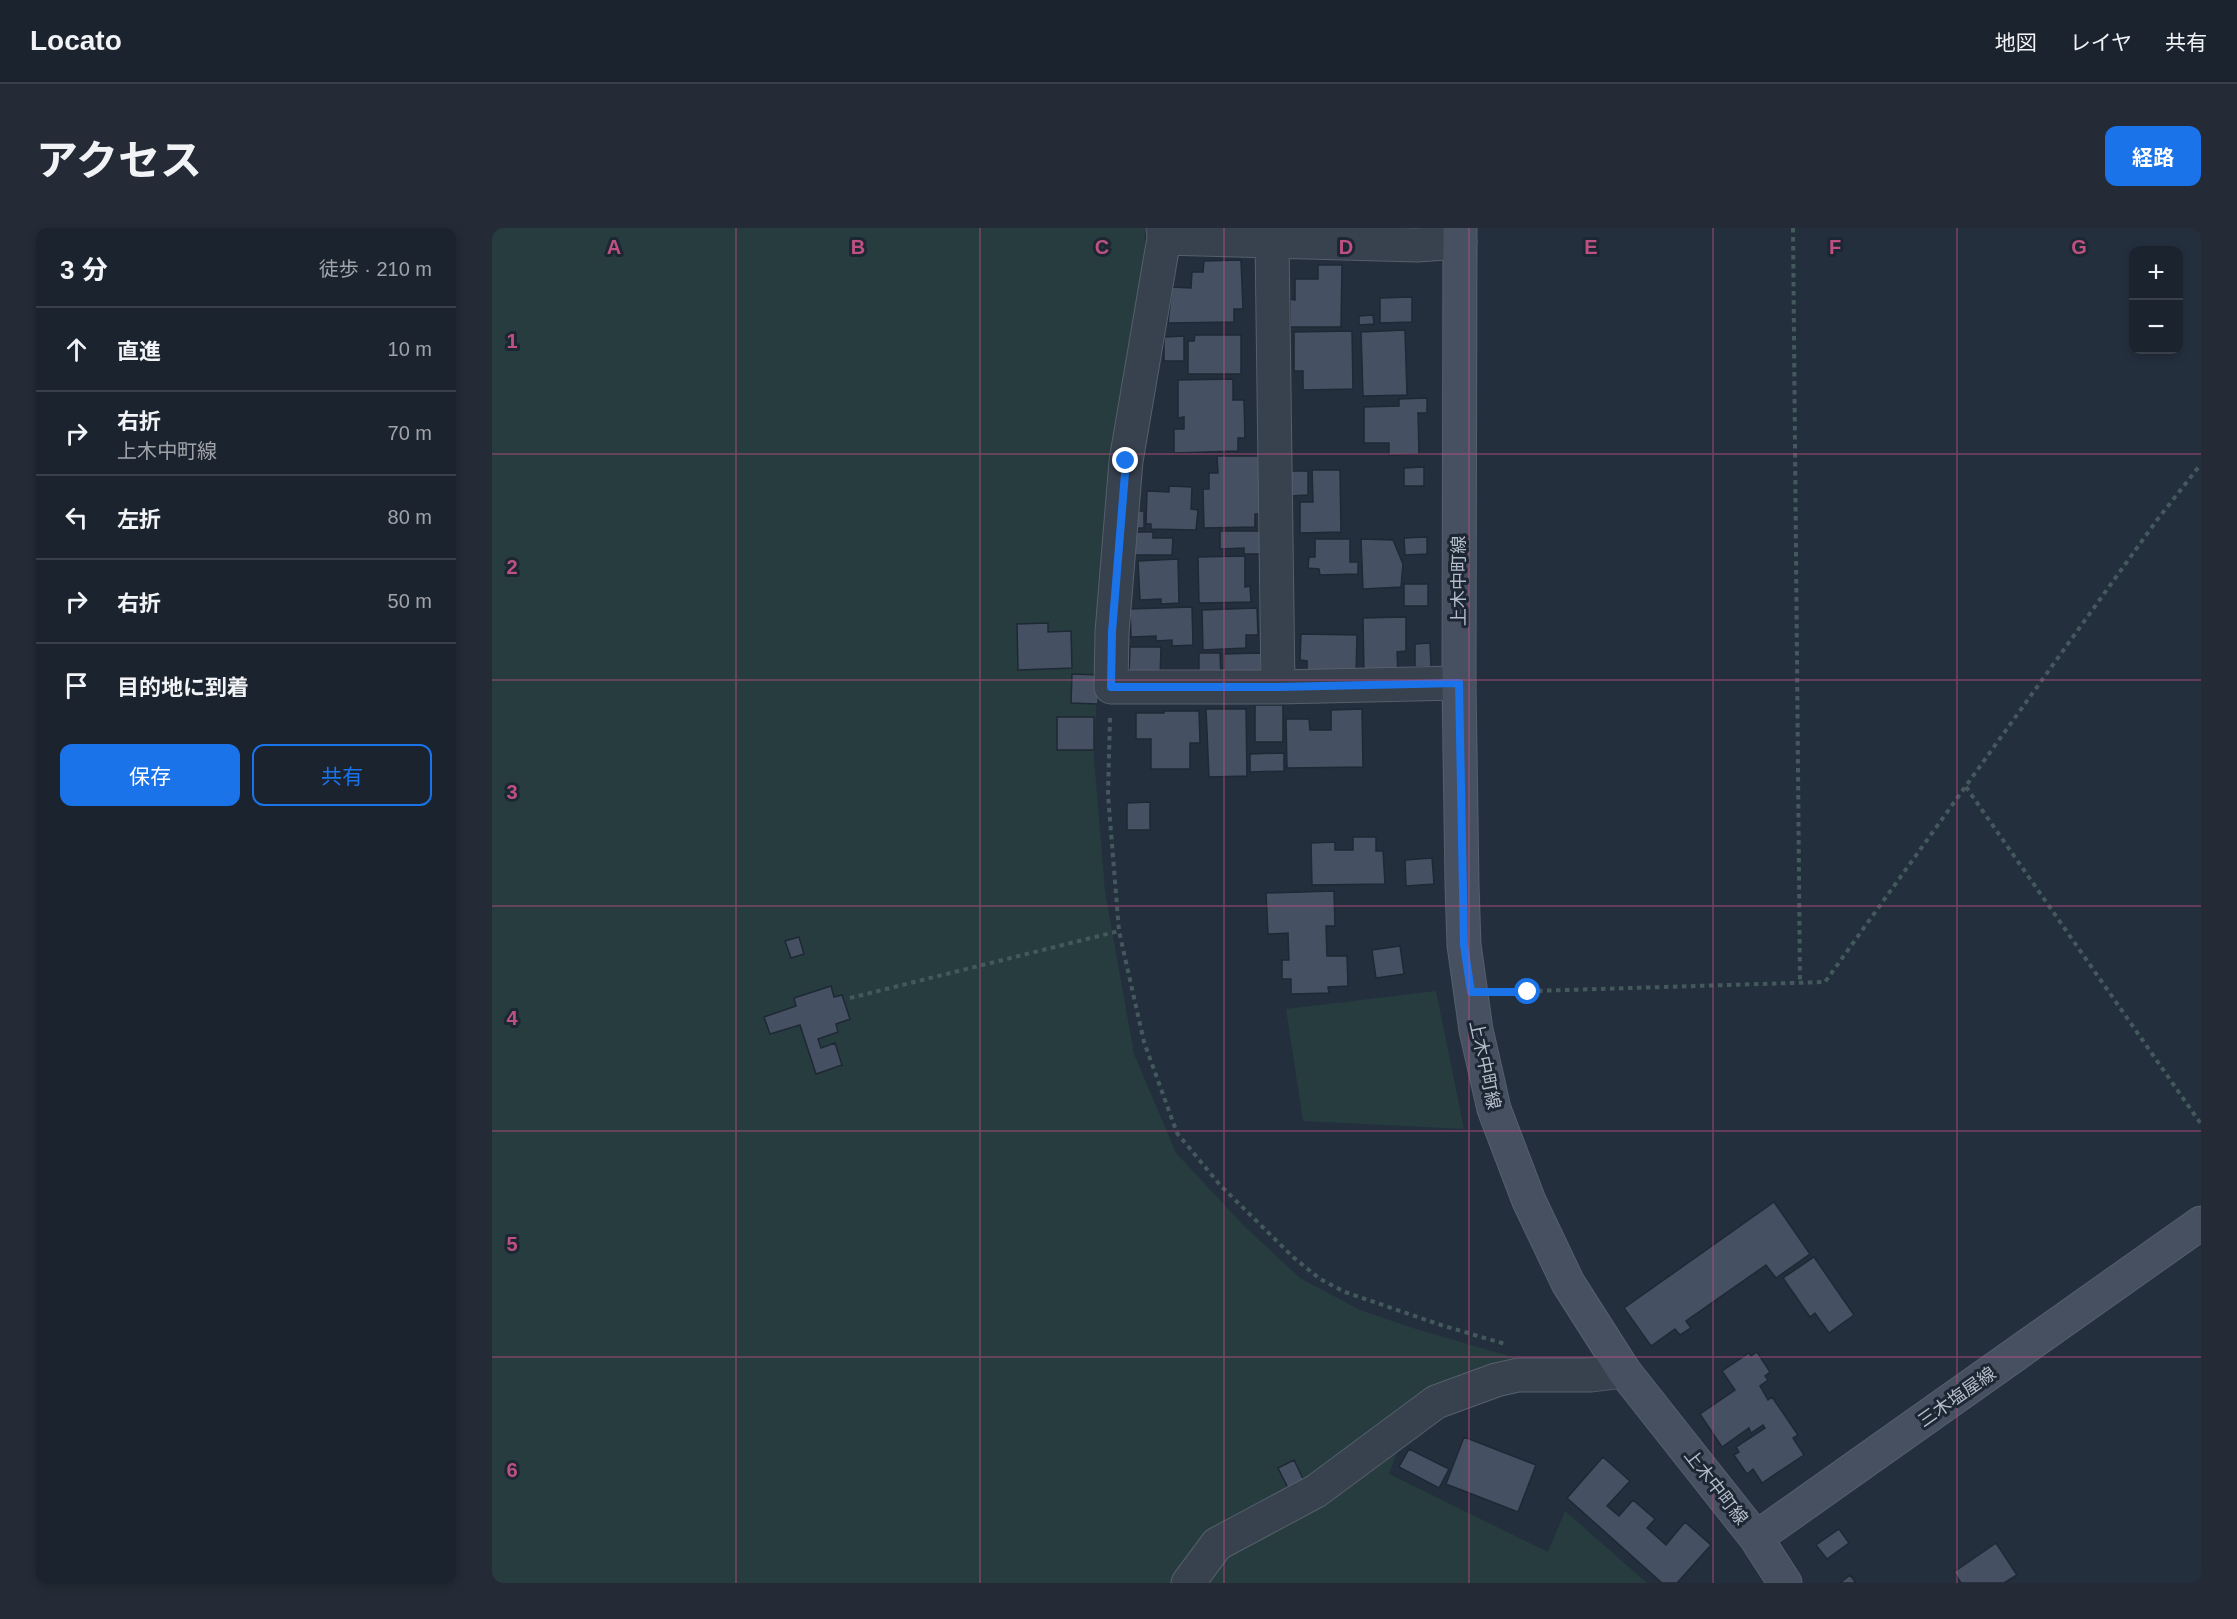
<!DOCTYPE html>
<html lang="ja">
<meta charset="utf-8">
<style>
:root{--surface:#1b232e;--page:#242b36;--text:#f1f3f6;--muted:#a0a4aa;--line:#39404a;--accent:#1a73e8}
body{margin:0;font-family:Arial,"Noto Sans JP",sans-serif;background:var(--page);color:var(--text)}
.controls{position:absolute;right:18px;top:18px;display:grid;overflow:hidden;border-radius:12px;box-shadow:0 3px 9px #0003}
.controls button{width:54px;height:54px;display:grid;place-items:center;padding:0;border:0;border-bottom:2px solid var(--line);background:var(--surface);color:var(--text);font:30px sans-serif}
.stop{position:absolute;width:18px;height:18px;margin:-14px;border:4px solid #1a73e8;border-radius:50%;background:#fff}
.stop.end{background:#1a73e8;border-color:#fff;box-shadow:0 2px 6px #0008}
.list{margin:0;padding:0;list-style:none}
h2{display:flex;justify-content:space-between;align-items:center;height:78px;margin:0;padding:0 24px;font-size:26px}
h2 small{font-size:20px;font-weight:400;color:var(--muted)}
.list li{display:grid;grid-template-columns:39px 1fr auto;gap:18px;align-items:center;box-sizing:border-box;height:84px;padding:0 24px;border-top:2px solid var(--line)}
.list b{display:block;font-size:22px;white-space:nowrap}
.list p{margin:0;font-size:20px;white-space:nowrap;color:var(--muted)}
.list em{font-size:20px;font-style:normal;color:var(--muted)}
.actions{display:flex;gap:12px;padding:18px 24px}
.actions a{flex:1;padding:14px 0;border:2px solid var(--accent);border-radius:12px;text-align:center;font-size:21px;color:var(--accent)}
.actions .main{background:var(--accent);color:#fff}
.icon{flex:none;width:33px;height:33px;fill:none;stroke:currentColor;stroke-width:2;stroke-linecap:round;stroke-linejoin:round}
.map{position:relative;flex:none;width:1709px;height:1355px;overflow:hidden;border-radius:12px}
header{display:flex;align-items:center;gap:36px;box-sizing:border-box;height:84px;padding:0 30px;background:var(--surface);border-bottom:2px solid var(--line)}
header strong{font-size:28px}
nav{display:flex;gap:33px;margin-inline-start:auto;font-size:21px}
.intro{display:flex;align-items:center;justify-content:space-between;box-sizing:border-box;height:144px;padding:0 36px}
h1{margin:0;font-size:42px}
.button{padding:15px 27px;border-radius:12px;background:var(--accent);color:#fff;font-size:21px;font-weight:700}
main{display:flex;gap:36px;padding:0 36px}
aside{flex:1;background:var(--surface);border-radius:12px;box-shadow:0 3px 9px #0003}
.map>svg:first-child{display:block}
.green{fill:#263c3f}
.building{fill:#455162;stroke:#1f2835;stroke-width:1.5}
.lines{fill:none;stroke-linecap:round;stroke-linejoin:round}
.minor-casing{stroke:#565f6c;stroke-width:35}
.secondary-casing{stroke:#565f6c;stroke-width:35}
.path{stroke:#44595c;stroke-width:4;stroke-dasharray:4.5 4.5;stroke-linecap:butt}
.minor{stroke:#38414e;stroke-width:33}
.secondary{stroke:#465061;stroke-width:33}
.route{stroke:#1a73e8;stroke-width:8}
.grid{fill:none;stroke:#bd5182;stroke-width:1.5;stroke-opacity:0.55}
.labels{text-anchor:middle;stroke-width:6;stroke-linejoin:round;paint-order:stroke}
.street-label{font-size:18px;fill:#b4bcc9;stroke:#1d2633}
.grid-label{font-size:20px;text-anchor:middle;font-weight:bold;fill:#bd5182;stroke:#1d2633;stroke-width:6;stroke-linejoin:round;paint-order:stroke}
</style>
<header>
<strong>Locato</strong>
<nav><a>地図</a><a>レイヤ</a><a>共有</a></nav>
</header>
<div class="intro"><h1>アクセス</h1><a class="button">経路</a></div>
<main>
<aside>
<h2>3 分<small>徒歩 · 210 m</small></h2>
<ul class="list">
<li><svg class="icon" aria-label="ahead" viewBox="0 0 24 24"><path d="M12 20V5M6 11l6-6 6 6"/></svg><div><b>直進</b></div><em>10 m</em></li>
<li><svg class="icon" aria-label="right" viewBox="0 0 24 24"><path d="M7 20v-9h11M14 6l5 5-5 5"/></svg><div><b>右折</b><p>上木中町線</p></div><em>70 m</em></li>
<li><svg class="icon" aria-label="left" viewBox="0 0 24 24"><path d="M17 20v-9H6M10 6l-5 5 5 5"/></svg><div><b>左折</b></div><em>80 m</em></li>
<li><svg class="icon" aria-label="right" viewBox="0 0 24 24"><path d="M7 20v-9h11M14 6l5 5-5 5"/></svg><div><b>右折</b></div><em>50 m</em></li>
<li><svg class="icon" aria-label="arrive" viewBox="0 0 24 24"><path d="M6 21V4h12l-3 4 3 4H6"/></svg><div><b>目的地に到着</b></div></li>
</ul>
<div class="actions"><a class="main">保存</a><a>共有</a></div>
</aside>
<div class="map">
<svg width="1709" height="1355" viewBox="0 0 1709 1355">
<rect width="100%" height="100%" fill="#242f3e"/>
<path class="green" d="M0,0H653L652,46L628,165L625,229L612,302L602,530L613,663L642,826L684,925L751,997L808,1050L868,1082L924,1101L1031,1132L926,1166L897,1246L1056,1324L1073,1283L1155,1355H0Z
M944,763L972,901L811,893L794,781Z"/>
<path class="building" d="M749,32L751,81H742V94L676,95L680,59L699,60L700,44H711L712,33Z
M826,37H850L849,99H798V71L803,72V51H826Z
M920,69V94L888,95V70Z
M881,87L882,96L867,97V88Z
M913,102L915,167L871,168L869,104Z
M860,103L861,161L811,162V143H802V104Z
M703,107H749V146H696V113H702Z
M692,108V133H672V109Z
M741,151V172H752L753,210H746V223L682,225V201H692V189L686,190V152Z
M935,170V185H926L927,226L897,227V215H872V179L907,178V171Z
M725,228H769L770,286H763V299L712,300L711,261H717V245H726Z
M932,239V258H912V240Z
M820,242H848L849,304L808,305V274H821Z
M798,243H816V267L798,268Z
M677,258L700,259L699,281L706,282L704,302L659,301V296H654L655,263L677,264Z
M642,283H652V300H641Z
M728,303H771L772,326H752V320L728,321Z
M640,304H661V310H681L680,327H640Z
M935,309V326L913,327L912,310Z
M823,311H858V334H866V346L828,347L827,341L816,340L817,329H823Z
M869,311L901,312L911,336L909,359L871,361Z
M753,328V359L758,358L759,374L707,375L706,329Z
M686,331L687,375L669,376V371L648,372L646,333Z
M912,356H936V378H912Z
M700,379L701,417L680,418V412L664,413V408L639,409L638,381Z
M765,380L766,407H754V420L711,422L710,382Z
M914,389V423L905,424L906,445L872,446L871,390Z
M556,395V404L579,403L580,440L526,442L525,396Z
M809,406L865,407L864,447L815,445V433L808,432Z
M938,415L939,439H923V416Z
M638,419H669L668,453L637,449Z
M707,425H728L729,450H707Z
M769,425V448H732V426Z
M580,446L607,447L606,476L579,475Z
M763,477H791V514H763Z
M714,481H754L755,548L717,549Z
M870,481L871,539L795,540L794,491H817L818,502H839V482Z
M672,483H707L708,515H698V541H659V511H644V485H672Z
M565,489H602V522H565Z
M792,525V543L758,544V526Z
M658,574V602H635V575Z
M861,609H884V623H891L893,656L820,657L819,615L843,614V622H861Z
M940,630L942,656L914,658L913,632Z
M842,663L843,698H834L835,728H855L856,758L836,759L837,765L799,766V751H790V732H797L796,705L776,706L774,665Z
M307,709L312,726L299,730L293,713Z
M908,718L912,746L884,750L880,722Z
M339,758L342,769L350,767L358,791L344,796L346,804L326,811L329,820L343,815L350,837L324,846L308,797L278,806L272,789L304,778L302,770Z
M1282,974L1318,1026L1284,1050L1274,1037L1194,1093L1199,1100L1188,1107L1183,1101L1159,1118L1132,1080Z
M1322,1029L1362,1087L1337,1105L1323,1085L1318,1089L1291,1050Z
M1265,1124L1278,1144L1273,1148L1276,1152L1268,1158L1276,1172L1280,1169L1306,1207L1301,1210L1312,1227L1270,1255L1261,1241L1255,1246L1242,1227L1247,1224L1244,1219L1273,1200L1271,1197L1259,1205L1257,1200L1230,1219L1208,1186L1243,1162L1230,1143L1257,1125L1259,1128Z
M972,1209L1044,1237L1026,1284L954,1256Z
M917,1221L957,1241L947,1260L907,1239Z
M1111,1229L1138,1253L1115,1278L1127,1288L1141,1272L1163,1291L1155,1300L1174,1317L1193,1294L1219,1317L1185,1355H1170L1075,1270Z
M802,1232L813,1255L797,1262L786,1240Z
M1347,1301L1357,1315L1335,1331L1324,1317Z
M1504,1315L1525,1347L1512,1355H1469L1462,1344Z
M1358,1347L1364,1355H1348Z"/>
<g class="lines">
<g class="minor-casing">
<path id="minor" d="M671,0L672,10L634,233L620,404L619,459H786L967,455
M672,10L925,17L968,14
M780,13L786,459
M696,1355L725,1316L824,1263L944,1174L1004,1152L1026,1147H1099L1132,1143"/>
</g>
<g class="secondary-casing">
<path id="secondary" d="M968,0L967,455L970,657L972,717L984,802L1002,881L1037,973L1076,1055L1132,1143L1264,1310
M1293,1355L1264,1310L1709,995"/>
</g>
<path class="path" d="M1301,0L1308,756
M618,490L616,567L627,703L652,814L685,905L728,957L801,1029L828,1051L853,1064L949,1097L1013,1116
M1474,559L1709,896
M1010,764L1333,754L1665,292L1709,236
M358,770L627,703"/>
<use href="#minor" class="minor"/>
<use href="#secondary" class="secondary"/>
</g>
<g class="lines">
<path class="route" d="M634,233L620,404L619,459H786L967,455L972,717L979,764H1036"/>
</g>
<path class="grid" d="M244,0V1355M488,0V1355M732,0V1355M977,0V1355M1221,0V1355M1465,0V1355M0,226H1709M0,452H1709M0,678H1709M0,903H1709M0,1129H1709"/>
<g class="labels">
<g class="street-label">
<text transform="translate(967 353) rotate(-90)" y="6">上木中町線</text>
<text transform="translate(993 837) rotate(78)" y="6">上木中町線</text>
<text transform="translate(1465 1169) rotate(-35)" y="6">三木塩屋線</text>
<text transform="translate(1224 1259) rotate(52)" y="6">上木中町線</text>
</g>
</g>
<g class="grid-label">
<text x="122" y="26">A</text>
<text x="366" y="26">B</text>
<text x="610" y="26">C</text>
<text x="854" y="26">D</text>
<text x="1099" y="26">E</text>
<text x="1343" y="26">F</text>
<text x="1587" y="26">G</text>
<text x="20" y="120">1</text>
<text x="20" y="346">2</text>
<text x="20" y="571">3</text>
<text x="20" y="797">4</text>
<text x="20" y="1023">5</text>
<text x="20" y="1249">6</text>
</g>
</svg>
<div class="controls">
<button>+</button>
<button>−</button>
</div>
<div class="stop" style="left:1036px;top:764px"></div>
<div class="stop end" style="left:634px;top:233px"></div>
</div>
</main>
